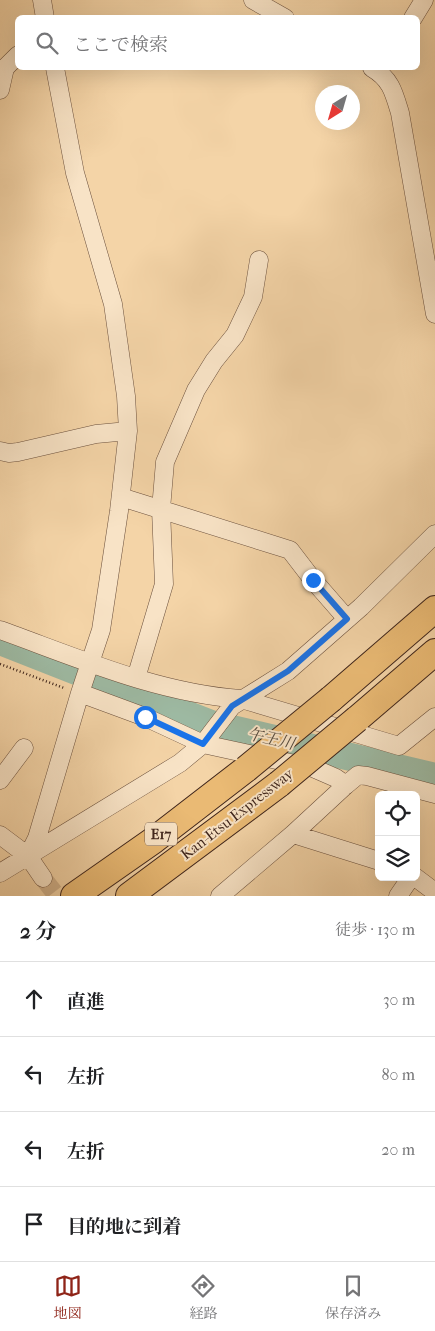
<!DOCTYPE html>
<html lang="ja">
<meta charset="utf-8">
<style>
:root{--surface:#fff;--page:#f6f6f6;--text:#202124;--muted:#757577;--line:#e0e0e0;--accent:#8f2418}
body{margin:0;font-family:"IM FELL French Canon","Noto Serif JP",serif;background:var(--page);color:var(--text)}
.controls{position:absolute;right:15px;bottom:15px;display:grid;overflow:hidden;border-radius:8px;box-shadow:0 5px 20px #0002}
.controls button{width:45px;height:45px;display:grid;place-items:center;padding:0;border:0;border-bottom:1px solid var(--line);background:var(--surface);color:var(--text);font:25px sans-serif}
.compass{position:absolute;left:315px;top:85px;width:45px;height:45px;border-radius:50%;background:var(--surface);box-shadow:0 5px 20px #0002;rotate:217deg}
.stop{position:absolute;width:15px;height:15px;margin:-11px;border:4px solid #1a73e8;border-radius:50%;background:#fff}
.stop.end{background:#1a73e8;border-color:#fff;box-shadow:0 1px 5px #0008}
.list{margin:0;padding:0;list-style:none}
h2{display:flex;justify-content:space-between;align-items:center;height:65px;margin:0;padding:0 20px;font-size:21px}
h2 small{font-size:16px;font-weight:400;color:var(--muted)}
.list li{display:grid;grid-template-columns:32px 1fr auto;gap:15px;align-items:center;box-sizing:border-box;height:75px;padding:0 20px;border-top:1px solid var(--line)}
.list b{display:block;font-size:19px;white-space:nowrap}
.list em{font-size:16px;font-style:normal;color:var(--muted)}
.icon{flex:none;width:28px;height:28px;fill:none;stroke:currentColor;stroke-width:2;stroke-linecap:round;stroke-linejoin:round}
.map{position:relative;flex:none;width:435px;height:896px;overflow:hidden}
.search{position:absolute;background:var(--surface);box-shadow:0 5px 20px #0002;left:15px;right:15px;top:15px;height:55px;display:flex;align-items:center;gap:12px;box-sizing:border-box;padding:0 18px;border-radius:8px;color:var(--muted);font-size:19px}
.sheet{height:365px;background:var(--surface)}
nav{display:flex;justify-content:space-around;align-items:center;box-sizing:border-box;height:70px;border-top:1px solid var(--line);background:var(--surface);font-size:14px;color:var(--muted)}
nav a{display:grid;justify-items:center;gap:2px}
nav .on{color:var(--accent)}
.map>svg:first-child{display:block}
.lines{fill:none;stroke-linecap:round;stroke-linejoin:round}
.river{stroke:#9db9a2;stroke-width:28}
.minor-tunnel{stroke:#d0b18b;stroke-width:18;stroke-dasharray:18 9;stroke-linecap:butt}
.minor-casing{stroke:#6c513e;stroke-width:19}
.highway-casing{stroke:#3f251b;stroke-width:28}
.path{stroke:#3f251b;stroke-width:2.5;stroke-dasharray:1 2.5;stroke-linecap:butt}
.minor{stroke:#f8e3c6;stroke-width:18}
.highway{stroke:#eaba74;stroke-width:26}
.highway-bridge-casing{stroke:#3f251b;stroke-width:28;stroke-linecap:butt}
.highway-bridge{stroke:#eaba74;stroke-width:26}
.route{stroke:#1a73e8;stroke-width:6}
.labels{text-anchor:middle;stroke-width:4;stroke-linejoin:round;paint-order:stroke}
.shield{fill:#f8e3c6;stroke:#765e4e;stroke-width:1}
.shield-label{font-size:14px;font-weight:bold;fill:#3f251b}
.street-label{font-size:15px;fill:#3f251b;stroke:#f8e3c6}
.water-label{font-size:16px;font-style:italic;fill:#564a3d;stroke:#f8e3c6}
</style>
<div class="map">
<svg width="435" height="896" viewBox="0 0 435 896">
<rect width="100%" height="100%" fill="#f4d4a7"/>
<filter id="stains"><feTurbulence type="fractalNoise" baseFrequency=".004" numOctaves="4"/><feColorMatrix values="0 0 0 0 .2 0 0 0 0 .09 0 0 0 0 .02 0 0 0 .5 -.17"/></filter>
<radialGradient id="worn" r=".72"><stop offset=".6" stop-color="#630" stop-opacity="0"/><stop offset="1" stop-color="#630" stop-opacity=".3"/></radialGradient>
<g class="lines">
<path class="river" d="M0,641L211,724L435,777"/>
<path class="minor-tunnel" d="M43,878L57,896"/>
<g class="minor-casing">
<path id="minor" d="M42,0L45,18
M253,0L285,18
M413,18L424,0
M372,68C391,79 394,93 400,113L435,314
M0,90L5,68L18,55
M0,451L9,453L18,452L96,434L128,431
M121,497L290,550L313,580L347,619
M0,630C78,658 157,693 241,699L399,746L435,717
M136,678L164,584L161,509L165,462L196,390L214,361L235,335L253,297L259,260
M80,693L145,717L203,744L313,768L336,778L346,785
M0,780L24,748
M293,834L379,861
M0,835L28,856L43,878
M28,856L37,838L80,693L101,630L119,511L128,431L126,396L113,304L75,173L55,68
M0,873L180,763L203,744L232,706L288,671L361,607L435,534
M415,877L435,892
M220,896L293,834L346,785L358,775L367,776L435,794
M398,896L411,877"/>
</g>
<g class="highway-casing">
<path id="highway" d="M331,699L435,609
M357,719L435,652
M74,896L154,840L246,769
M129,896L279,784"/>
</g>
<path class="path" d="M0,664L64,688"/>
<use href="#minor" class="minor"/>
<use href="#highway" class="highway"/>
<g class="highway-bridge-casing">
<path id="highway-bridge" d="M246,769L331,699
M279,784L357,719"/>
</g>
<use href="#highway-bridge" class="highway-bridge"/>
</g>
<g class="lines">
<path class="route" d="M145,717L203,744L232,706L288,671L347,619L313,580"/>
</g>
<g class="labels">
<rect class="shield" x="145" y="822.5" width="32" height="23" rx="4"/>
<g class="shield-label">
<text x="161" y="839">E17</text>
</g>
<g class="street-label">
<text transform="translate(237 814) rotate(-38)" y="5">Kan-Etsu Expressway</text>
</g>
<g class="water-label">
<text transform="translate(271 738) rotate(13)" y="6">午王川</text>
</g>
</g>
<rect width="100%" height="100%" filter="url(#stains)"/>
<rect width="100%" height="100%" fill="url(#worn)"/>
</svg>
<div class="controls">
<button><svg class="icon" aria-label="locate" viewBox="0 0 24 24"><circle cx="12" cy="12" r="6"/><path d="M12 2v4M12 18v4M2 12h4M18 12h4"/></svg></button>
<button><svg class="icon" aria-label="layers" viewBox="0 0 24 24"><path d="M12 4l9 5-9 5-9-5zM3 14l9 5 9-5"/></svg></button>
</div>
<svg class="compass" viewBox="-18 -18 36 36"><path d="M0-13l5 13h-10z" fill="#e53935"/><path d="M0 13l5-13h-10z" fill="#757577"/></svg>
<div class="stop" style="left:145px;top:717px"></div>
<div class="stop end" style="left:313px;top:580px"></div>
<div class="search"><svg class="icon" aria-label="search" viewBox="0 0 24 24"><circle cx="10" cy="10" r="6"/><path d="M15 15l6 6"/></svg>ここで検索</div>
</div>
<section class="sheet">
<h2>2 分<small>徒歩 · 130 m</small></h2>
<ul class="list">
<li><svg class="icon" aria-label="ahead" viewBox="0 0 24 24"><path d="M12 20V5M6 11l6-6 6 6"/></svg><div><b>直進</b></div><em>30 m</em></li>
<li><svg class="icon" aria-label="left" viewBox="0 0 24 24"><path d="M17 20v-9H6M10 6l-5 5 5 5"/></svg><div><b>左折</b></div><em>80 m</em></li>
<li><svg class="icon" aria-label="left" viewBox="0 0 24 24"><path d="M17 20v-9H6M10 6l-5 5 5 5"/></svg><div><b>左折</b></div><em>20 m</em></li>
<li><svg class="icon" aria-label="arrive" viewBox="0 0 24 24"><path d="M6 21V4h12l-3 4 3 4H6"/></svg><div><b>目的地に到着</b></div></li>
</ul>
</section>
<nav>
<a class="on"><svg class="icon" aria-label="map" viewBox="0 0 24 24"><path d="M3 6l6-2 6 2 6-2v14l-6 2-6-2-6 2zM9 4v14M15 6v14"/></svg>地図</a>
<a><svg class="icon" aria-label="directions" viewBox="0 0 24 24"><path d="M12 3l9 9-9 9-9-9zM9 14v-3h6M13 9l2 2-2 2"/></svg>経路</a>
<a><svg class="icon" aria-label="saved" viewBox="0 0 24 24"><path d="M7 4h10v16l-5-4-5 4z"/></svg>保存済み</a>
</nav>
